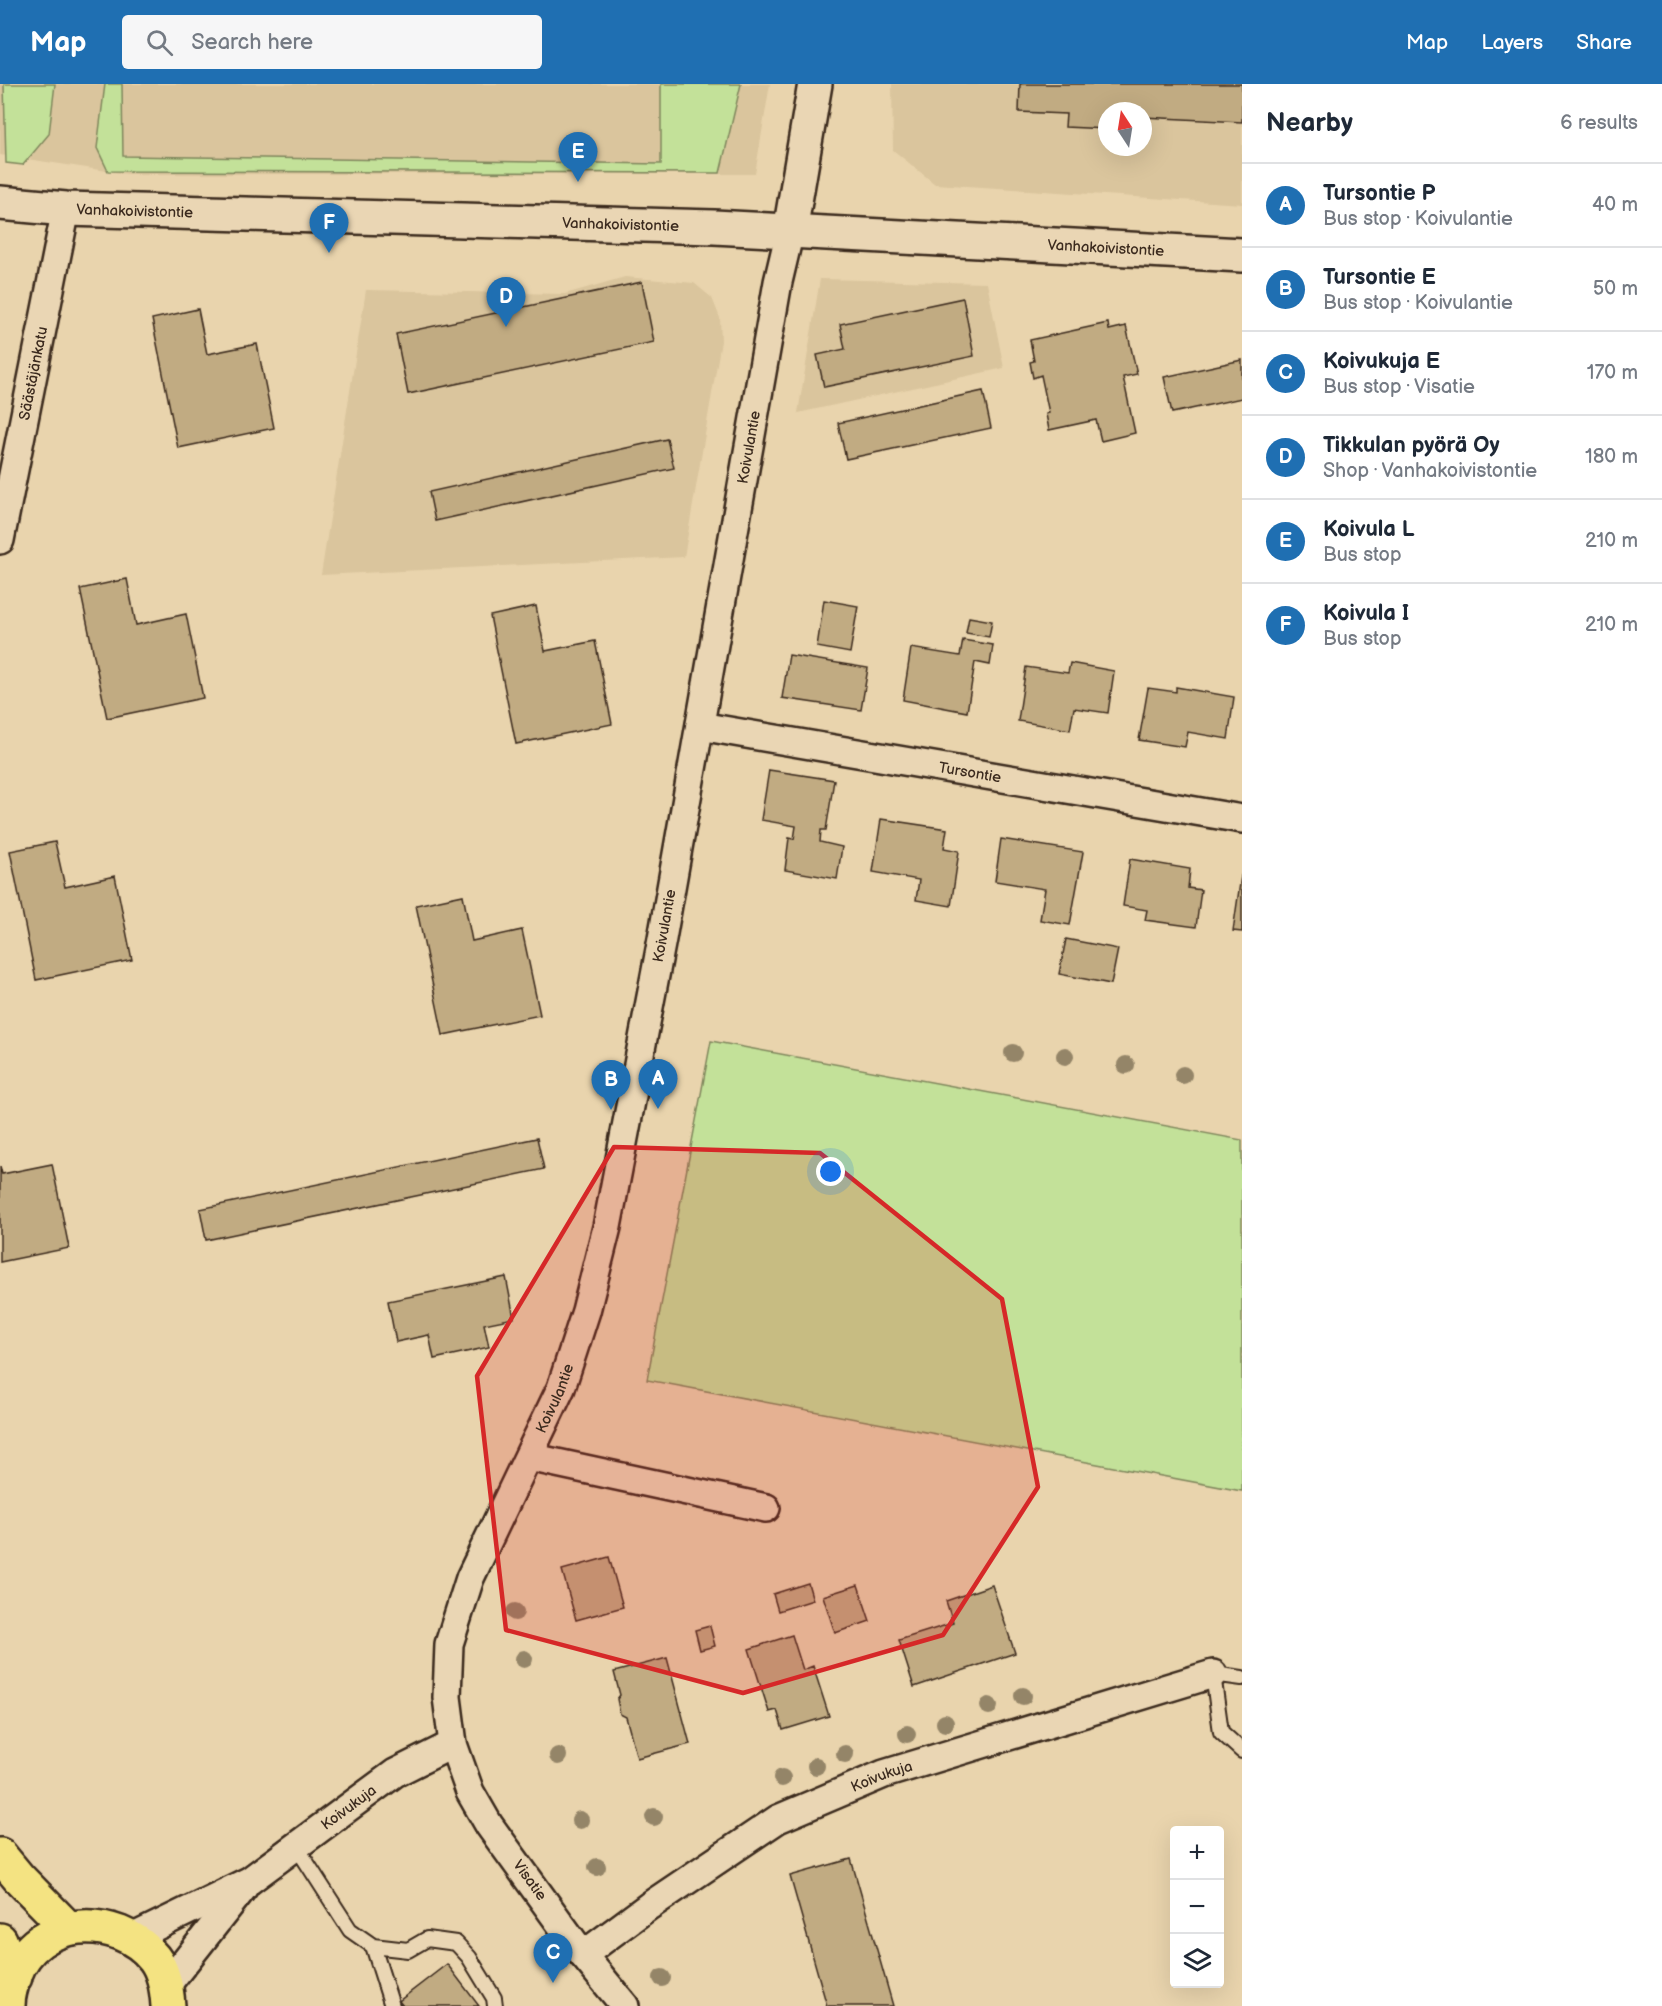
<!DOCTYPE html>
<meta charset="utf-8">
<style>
:root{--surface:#fff;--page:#f6f6f7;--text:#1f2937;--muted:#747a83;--line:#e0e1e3;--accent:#1f6fb2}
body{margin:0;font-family:"Balsamiq Sans",sans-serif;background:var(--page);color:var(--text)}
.controls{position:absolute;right:18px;bottom:18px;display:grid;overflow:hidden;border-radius:6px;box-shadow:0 6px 24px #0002}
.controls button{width:54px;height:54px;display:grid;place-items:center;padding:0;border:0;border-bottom:2px solid var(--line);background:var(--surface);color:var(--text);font:30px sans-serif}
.compass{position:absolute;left:1098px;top:18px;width:54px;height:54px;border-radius:50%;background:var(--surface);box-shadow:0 6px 24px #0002;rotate:348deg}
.you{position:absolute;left:831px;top:1088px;width:21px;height:21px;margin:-15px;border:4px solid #fff;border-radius:50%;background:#1a73e8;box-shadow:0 0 0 9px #1a73e833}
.badge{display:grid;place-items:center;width:39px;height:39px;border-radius:50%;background:var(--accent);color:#fff;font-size:20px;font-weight:700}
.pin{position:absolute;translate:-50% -50px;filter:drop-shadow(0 2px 3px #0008)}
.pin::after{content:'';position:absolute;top:32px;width:21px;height:18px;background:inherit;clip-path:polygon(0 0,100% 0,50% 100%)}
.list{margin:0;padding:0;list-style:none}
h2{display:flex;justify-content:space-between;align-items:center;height:78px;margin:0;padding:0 24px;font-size:26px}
h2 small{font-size:20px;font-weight:400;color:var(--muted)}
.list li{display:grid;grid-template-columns:39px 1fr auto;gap:18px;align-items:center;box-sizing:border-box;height:84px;padding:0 24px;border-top:2px solid var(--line)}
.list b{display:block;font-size:22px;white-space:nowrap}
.list p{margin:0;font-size:20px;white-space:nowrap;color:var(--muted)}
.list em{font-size:20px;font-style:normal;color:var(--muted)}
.icon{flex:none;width:33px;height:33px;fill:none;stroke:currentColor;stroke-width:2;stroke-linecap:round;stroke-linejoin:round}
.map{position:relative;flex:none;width:1242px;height:1922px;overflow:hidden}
header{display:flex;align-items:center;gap:36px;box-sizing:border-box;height:84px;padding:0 30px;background:var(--accent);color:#fff}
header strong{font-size:28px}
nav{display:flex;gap:33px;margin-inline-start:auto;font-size:21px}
.search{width:420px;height:54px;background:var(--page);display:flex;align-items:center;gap:15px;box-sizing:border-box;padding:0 21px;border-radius:6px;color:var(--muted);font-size:22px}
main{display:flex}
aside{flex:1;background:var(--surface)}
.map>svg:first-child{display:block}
.built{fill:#dac59d;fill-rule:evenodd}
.green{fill:#c3e199;stroke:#7f865c;stroke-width:1.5}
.building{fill:#c1ab82;stroke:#3b2a1e;stroke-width:1.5}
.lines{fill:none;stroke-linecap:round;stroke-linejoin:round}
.service-casing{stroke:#3b2a1e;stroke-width:18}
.minor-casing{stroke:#3b2a1e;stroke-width:32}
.tertiary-casing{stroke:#3b2a1e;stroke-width:38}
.secondary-casing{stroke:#3b2a1e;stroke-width:38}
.primary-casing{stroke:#3b2a1e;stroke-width:38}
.service{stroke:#ead6b4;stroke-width:14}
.minor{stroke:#ead6b4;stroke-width:27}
.tertiary{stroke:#ead6b4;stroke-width:33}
.secondary{stroke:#ead6b4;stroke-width:33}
.primary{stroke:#f4e382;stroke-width:33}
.tree{fill:#948568}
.marked{fill:#d62828;fill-opacity:0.2;stroke:#d62828;stroke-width:4.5;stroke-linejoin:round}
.labels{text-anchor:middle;stroke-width:5;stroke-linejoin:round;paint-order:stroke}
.street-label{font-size:15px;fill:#3b2a1e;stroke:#ead6b4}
</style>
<header>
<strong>Map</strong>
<div class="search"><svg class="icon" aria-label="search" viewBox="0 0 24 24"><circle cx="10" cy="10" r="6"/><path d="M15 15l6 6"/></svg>Search here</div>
<nav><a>Map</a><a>Layers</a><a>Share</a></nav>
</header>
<main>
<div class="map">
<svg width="1242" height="1922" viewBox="0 0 1242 1922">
<rect width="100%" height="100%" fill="#e9d4ad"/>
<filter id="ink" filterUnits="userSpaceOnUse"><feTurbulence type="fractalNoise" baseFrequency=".0167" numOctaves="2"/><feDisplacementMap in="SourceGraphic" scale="12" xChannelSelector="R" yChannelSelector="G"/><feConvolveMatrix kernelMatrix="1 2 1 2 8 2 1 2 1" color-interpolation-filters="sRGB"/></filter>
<g filter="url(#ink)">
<path class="built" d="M0,0H770L755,90H127L0,71Z
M892,0H1242V120L935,100L893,66ZM1107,27H1143V63H1107Z
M625,193L694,199L712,214L720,234L721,257L684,473L321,491L366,206L565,210Z
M820,195L987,199L1004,284L798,329Z"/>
<path class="green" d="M4,0H55L49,50L23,81L6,79Z
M105,0H122L123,72L661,80V0H741L720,89L108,87L97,64Z
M711,957L1242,1056V1407L647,1296Z"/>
<path class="building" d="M1020,0H1242V38L1143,33V27H1107V45L1065,43L1066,30L1019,28Z
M642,198L654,258L408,310L396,250Z
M963,214L974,272L824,303L817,271L845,265L840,240Z
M198,225L207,270L257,260L274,344L178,364L152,235Z
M1108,239L1109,246L1126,242L1137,290L1123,293L1135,349L1101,357L1096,336L1049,346L1046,330L1049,329L1041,291L1033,294L1030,278L1034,277L1030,256Z
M1242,276V314L1172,329L1164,293Z
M983,307L991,344L846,375L838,339Z
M667,355L674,384L435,437L429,408Z
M127,495L136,541L186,530L203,614L107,634L80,505Z
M824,516L858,522L850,569L817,563Z
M536,522L545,567L595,557L612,640L516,660L490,532Z
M969,533L992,537L989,553L966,549Z
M963,556L993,561L990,581L975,578L967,628L903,616L911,564L960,572Z
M789,571L868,584L861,626L782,614Z
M1070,579L1114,587L1108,629L1074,624L1070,646L1018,637L1026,583L1068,589Z
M1176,603L1234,613L1228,655L1188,648L1185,663L1139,656L1148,604L1176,608Z
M769,686L834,696L826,746H821L820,758L842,763L837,795L785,786L789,754L794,755L796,742L761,736Z
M881,735L947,745L944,764L959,767L951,822L916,816L919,796L873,788Z
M1001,755L1083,768L1070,841L1040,836L1045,805L995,797Z
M55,758L65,803L115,792L132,876L36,896L10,767Z
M1130,775L1190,785L1188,804L1201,806L1196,843L1145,836L1147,826L1123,822Z
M1241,792L1242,793V848L1233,847Z
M463,811L472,857L522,846L540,931L443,951L416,821Z
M1066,855L1118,865L1111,900L1059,890Z
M537,1054L544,1085L206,1156L200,1125Z
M52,1080L69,1164L0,1178V1082L2,1090Z
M506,1193L514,1234L484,1240L489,1263L434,1275L429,1251L396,1258L388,1217Z
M609,1473L623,1523L576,1536L562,1486Z
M808,1499L813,1516L778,1527L773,1510Z
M858,1501L870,1537L835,1549L823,1512Z
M992,1501L1015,1569L914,1603L899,1556L953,1539L946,1517Z
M710,1542L715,1562L700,1566L695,1546Z
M792,1551L803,1586L813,1582L829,1632L783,1646L777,1626L769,1628L749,1565Z
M667,1574L690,1660L637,1674L626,1633L620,1630L617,1615L620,1611L614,1588Z
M851,1775L893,1922H827L790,1792Z
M447,1880L479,1922H403L399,1917Z"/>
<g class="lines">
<g class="service-casing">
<path id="service" d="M1242,1594L1213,1590L1221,1648L1242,1667
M296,1762L350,1846L373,1862L408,1866L427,1855L456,1859L469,1873L494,1914L495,1922
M373,1862L392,1922"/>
</g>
<g class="minor-casing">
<g id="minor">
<path id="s1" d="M0,456L66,125"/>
<path id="s2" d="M700,642L1242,735"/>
<path d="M529,1373L766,1424"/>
<path id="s3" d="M132,1854L249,1797L395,1689L453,1660"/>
<path id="s4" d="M583,1871L649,1822L778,1735L884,1690L1213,1590"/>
<path d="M166,1902L244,1803"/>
<path id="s5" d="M625,1922L583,1871L489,1741L470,1708L453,1660L447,1613L449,1560L470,1494L561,1304L586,1227L607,1143L662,855L778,198L790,147"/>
</g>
</g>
<g class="tertiary-casing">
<path id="tertiary" d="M790,147L815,0"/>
</g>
<g class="secondary-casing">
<g id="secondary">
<path id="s6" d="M0,119L66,125L714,143L1242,171"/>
</g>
</g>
<g class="primary-casing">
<path id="primary" d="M0,1771L19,1794L67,1843
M0,1856L15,1893
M8,1922C8,1910 11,1902 15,1891C36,1832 117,1828 154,1874C164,1887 167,1906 168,1922"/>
</g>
<use href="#service" class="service"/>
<use href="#minor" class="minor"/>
<use href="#tertiary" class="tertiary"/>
<use href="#secondary" class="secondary"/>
<use href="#primary" class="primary"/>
</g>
<g class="tree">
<circle cx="1013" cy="969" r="9"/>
<circle cx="1065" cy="972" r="9"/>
<circle cx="1126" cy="981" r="9"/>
<circle cx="1183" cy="991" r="9"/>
<circle cx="515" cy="1528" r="9"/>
<circle cx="524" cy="1575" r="9"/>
<circle cx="1023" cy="1612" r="9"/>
<circle cx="989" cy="1622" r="9"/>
<circle cx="945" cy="1639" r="9"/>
<circle cx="907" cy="1650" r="9"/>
<circle cx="845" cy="1670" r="9"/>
<circle cx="558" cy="1672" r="9"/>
<circle cx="816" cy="1682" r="9"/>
<circle cx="782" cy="1694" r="9"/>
<circle cx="654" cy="1733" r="9"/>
<circle cx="580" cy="1736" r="9"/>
<circle cx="597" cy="1783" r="9"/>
<circle cx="662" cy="1894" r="9"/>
</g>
</g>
<path class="marked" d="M614,1063L820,1069L1002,1215L1038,1403L943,1551L743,1609L506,1546L477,1292Z"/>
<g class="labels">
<g class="street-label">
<text dy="5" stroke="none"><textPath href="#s6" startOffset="135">Vanhakoivistontie</textPath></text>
<text dy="5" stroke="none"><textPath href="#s6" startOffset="621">Vanhakoivistontie</textPath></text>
<text dy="5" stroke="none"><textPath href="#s6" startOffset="1107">Vanhakoivistontie</textPath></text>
<text dy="5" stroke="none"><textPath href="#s1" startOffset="170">Säästäjänkatu</textPath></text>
<text dy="5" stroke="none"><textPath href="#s5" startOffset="1656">Koivulantie</textPath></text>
<text dy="5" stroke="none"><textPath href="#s2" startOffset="274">Tursontie</textPath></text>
<text dy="5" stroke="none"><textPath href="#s5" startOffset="1170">Koivulantie</textPath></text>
<text dy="5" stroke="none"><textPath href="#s5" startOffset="684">Koivulantie</textPath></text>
<text dy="5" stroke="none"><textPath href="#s4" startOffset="350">Koivukuja</textPath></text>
<text dy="5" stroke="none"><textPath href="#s3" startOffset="254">Koivukuja</textPath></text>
<text transform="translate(530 1796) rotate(54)" y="5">Visatie</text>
</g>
</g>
</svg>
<div class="controls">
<button>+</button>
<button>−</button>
<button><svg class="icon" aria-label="layers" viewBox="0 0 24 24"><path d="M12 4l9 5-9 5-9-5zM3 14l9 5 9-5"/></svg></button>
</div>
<svg class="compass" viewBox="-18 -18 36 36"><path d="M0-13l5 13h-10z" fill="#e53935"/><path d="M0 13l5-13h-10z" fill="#747a83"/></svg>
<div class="you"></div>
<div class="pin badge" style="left:658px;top:1025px">A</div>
<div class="pin badge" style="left:611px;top:1026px">B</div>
<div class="pin badge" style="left:553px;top:1899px">C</div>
<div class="pin badge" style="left:506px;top:243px">D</div>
<div class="pin badge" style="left:578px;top:98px">E</div>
<div class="pin badge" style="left:329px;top:169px">F</div>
</div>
<aside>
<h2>Nearby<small>6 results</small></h2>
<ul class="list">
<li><span class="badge">A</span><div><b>Tursontie P</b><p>Bus stop · Koivulantie</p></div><em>40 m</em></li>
<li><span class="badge">B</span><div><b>Tursontie E</b><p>Bus stop · Koivulantie</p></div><em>50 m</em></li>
<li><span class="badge">C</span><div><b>Koivukuja E</b><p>Bus stop · Visatie</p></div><em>170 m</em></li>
<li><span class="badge">D</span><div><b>Tikkulan pyörä Oy</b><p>Shop · Vanhakoivistontie</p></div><em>180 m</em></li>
<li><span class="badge">E</span><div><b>Koivula L</b><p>Bus stop</p></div><em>210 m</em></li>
<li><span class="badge">F</span><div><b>Koivula I</b><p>Bus stop</p></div><em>210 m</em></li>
</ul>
</aside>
</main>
